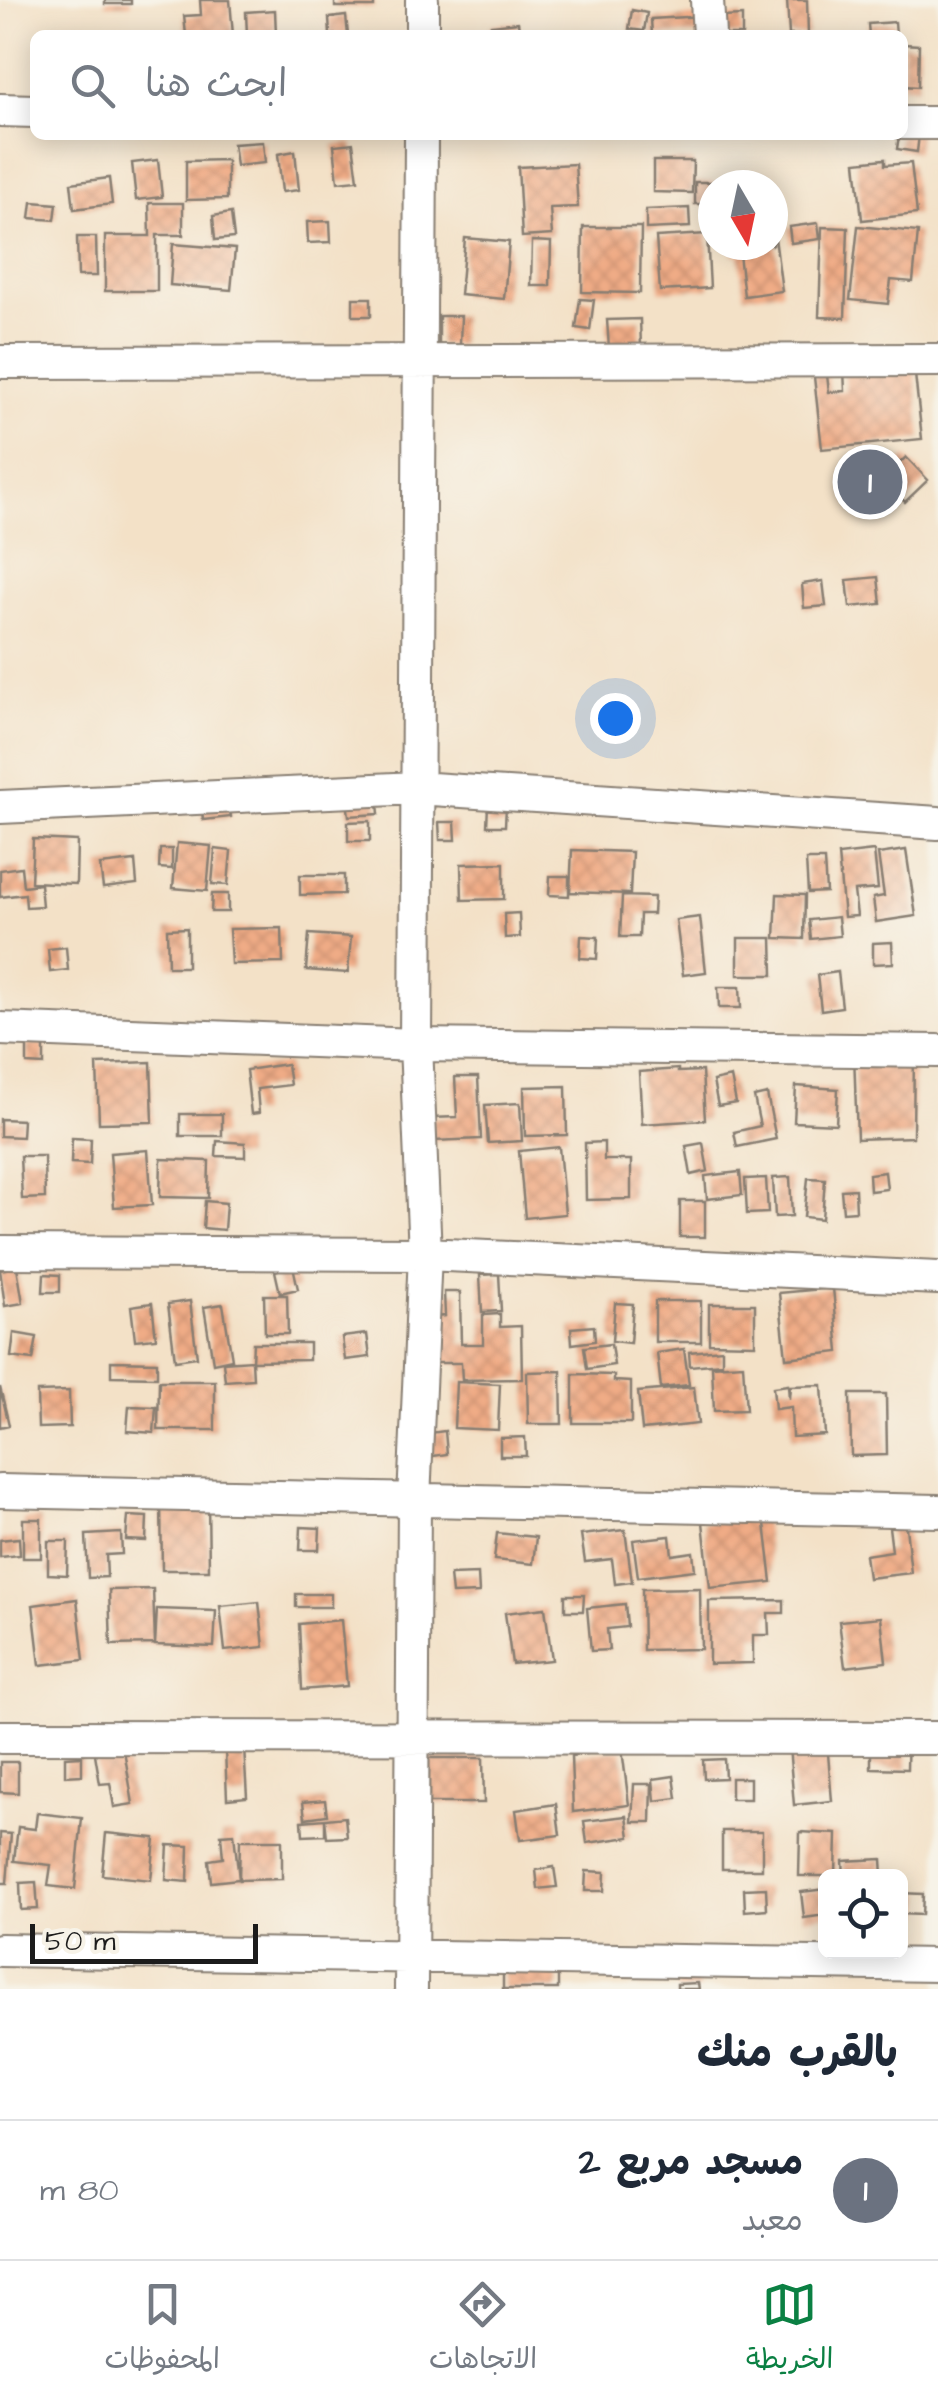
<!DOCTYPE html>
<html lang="ar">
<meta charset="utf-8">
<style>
:root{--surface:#fff;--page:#f6f6f7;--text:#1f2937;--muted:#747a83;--line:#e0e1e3;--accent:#0b8043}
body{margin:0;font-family:"Architects Daughter","Playpen Sans Arabic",sans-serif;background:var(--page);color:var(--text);direction:rtl}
.controls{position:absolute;right:30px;bottom:30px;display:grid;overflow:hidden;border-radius:15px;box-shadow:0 5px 25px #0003}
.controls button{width:90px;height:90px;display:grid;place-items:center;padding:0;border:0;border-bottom:2px solid var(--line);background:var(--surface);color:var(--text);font:50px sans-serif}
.compass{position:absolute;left:698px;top:170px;width:90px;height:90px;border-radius:50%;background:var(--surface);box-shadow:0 5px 25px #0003;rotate:171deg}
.scale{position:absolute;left:30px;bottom:25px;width:228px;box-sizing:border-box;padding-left:10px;border:5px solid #1c1c1c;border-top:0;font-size:28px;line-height:35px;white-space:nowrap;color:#1c1c1c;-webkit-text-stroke:8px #f7f3e8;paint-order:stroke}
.you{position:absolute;left:615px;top:718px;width:35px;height:35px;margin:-25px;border:8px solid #fff;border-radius:50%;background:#1a73e8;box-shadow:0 0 0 15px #1a73e833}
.badge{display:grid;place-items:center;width:65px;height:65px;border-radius:50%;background:var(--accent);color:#fff;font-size:32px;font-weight:700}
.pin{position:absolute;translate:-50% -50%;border:5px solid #fff;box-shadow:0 2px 10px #0006}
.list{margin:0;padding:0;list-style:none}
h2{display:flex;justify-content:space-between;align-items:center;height:130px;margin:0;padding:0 40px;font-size:42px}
h2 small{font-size:32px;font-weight:400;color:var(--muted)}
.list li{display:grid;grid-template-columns:65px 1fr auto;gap:30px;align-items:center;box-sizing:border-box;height:140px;padding:0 40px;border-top:2px solid var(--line)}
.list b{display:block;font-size:38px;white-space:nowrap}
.list p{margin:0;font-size:32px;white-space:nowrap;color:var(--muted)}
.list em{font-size:32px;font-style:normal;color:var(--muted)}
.icon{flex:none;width:55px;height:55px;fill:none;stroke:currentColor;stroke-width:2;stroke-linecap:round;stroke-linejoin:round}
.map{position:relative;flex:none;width:938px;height:1989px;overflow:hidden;direction:ltr}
.search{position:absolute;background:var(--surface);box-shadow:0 5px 25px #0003;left:30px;right:30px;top:30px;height:110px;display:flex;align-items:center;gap:25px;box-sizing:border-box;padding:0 35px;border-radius:15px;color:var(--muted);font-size:38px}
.sheet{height:270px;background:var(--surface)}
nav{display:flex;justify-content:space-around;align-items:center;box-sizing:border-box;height:140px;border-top:2px solid var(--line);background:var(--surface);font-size:28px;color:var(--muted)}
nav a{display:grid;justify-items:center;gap:5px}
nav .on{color:var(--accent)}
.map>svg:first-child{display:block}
.building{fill:url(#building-cross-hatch)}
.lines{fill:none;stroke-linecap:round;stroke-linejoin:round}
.minor-casing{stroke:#887e72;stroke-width:36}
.minor{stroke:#fff;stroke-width:32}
</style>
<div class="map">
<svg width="938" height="1989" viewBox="0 0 938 1989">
<defs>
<pattern id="building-cross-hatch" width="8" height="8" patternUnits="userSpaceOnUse" patternTransform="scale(2.5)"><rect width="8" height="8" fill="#f0ac86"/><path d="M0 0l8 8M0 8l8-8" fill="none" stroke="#cd9373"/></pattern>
</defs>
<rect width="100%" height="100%" fill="#f7f3e8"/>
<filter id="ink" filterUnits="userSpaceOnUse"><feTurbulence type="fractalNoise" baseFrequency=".01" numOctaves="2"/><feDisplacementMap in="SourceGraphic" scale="20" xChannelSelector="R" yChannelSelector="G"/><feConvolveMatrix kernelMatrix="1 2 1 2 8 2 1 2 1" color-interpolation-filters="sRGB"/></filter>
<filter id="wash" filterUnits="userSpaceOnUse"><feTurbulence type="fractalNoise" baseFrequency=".0048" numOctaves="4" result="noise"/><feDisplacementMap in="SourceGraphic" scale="40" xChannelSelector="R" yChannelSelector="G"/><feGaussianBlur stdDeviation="2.25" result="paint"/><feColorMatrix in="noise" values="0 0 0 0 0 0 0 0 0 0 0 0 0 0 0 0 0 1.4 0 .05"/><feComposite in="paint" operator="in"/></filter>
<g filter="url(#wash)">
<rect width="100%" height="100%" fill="#f3e1c7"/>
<g id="blocks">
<path class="building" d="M105,0H131V4H105Z
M200,0H230L233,35H186L184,16L201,15Z
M335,0H374V7H335Z
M787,0H807L808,35H789Z
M275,10L276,35H247L246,12Z
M632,10L647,13L644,31L629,29Z
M346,16L348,35H330L329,18Z
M703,16L705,35H652L651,19Z
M742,16V35H722V17Z
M518,22L520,35H492L491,25Z
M895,22L896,35H869L868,24Z
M903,44L919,45L918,87L903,86Z
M920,126L917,152L897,149L899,135Z
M263,142L265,163L236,166L233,144Z
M353,143L358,180L338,182L334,145Z
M295,151L299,190L282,192L278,154Z
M885,159V165L911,163L917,214L862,220L856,162Z
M158,160L162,197L136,200L132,163Z
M227,160V199L186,200V161Z
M653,161H693L692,193L653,192Z
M575,164L578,207L550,208L552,235L522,237L518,167Z
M109,178L112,204L74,209L71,183Z
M695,182H713V204H695Z
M32,202L57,204L55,220L30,218Z
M149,203H183V235H157V291H105V236H150Z
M689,208L690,227L646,229V210Z
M231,213L234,238L215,240L213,216Z
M330,221L331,242L308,243L307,222Z
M773,222L782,291L744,296L739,254L734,255L733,245H773Z
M818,223L820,239L791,243L789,227Z
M858,226L918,232L913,282L891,280L888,304L850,300Z
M583,227H641L640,293L582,292Z
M822,227L848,228L845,318L819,317Z
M707,234L710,288L660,291L656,237Z
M77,237H96L97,276H78Z
M465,238L509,242L504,299L460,295Z
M532,241L551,242L550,286H531Z
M173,244L235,249L231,290L170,285Z
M353,298H371V316H353Z
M580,299L594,300L590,330L576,328Z
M439,316H461L460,345H439Z
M640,319L641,347L609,348L607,320Z
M914,365L922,439L822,449L813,368L826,367L829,392L845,391L844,370Z
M906,457L928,480L905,502L883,479Z
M878,577L881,604L850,607L847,580Z
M823,581L826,606L804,608L802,584Z
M377,791L379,814L349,816L346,793Z
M229,798L231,817L203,820L201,801Z
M488,805L506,806L505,826H487Z
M370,821V841H348V822Z
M439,822H455L456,840H440Z
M33,839L77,841L76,884L31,882Z
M177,843L211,846L207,891L173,888Z
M160,849H172V869L159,868Z
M215,849L231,851L228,885L212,884Z
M572,850L632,852L630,894L570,892Z
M906,850L916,916L876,922L873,898L884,896L878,854Z
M874,851L878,889L854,891L857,916L844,917L838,855Z
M806,860H824L826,892L808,893Z
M135,861L137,884L103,888L100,865Z
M504,863V899L462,900L461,864Z
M21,867L23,886L40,884L42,906L26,907L25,894L0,897V870Z
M300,875H344V894L300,895Z
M550,876H569V896L549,895Z
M212,894H228V912H211Z
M777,894L805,895L804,939L775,938Z
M622,896L654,897L653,914H640L639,937H620Z
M519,913L520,937L505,938L504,914Z
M700,917L706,972L683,975L676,920Z
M838,917L840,936L811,939L809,920Z
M187,928V967H168L167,929Z
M282,928L283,963L231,964L229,929Z
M309,934L351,937L348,973L306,970Z
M581,936L598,937L597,959L580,958Z
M738,938H772L773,975H738Z
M892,942L893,963L873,964V943Z
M66,947L68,970L50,972L48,949Z
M838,972L842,1007L821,1010L817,975Z
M718,987H740L741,1008H719Z
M27,1044H44V1065L27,1064Z
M914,1051L913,1137L857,1139L854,1053Z
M151,1062L153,1122L99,1123L97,1064Z
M287,1064L290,1085L257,1089L259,1113L251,1114L246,1070Z
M678,1069V1072L702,1071L705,1120L642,1124L639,1072Z
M455,1077H478L481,1139L433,1141L431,1118L457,1117Z
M731,1077L736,1103L718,1106L713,1081Z
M566,1086L567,1135L525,1136L524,1087Z
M796,1086L838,1089L836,1124L794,1122Z
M767,1094L776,1139L737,1147L734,1132L760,1126L754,1097Z
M520,1103L522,1141L488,1143L485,1105Z
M180,1114H222V1136H180Z
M0,1119L23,1120L22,1137L0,1136Z
M72,1138L91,1139L90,1164L71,1163Z
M217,1141L245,1143V1157L216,1156Z
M604,1142V1160H631V1199L586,1200L585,1143Z
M703,1143L708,1171L691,1175L686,1146Z
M559,1147L565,1214L525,1218L519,1151Z
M148,1150L152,1205L114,1207L110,1153Z
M20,1156H44L45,1198L22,1199Z
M161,1159L209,1161L208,1198L160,1197Z
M740,1172L742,1195L707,1199L705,1176Z
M885,1172L887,1189L870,1191L869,1174Z
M790,1177L792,1216L775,1217L773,1178Z
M766,1178L768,1213L747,1214L745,1179Z
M808,1178L825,1179L822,1219L804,1217Z
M855,1189L856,1211L843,1212L841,1190Z
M205,1201L226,1203L224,1230L203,1228Z
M680,1201H705V1237H680Z
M293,1266L298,1289L280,1293L275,1271Z
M17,1267L23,1303L5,1306L0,1270Z
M44,1274L60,1275V1292H43Z
M499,1274L501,1311L482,1312L480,1275Z
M833,1288L839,1352L786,1358L779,1293Z
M444,1292H460L461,1344H483V1315L500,1314V1327L521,1326L522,1379L462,1380L461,1363H435L434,1317L445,1316Z
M264,1295H287L288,1334H265Z
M190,1301L197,1357L175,1360L168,1304Z
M655,1301H701V1342H655Z
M152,1303L156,1338L135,1340L131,1306Z
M615,1303L633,1304L630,1343L612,1341Z
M223,1304L232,1359L213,1363L204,1307Z
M709,1304H755V1344L709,1343Z
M594,1326L595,1341L572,1344L571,1328Z
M14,1333L37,1337L33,1360L11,1357Z
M367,1334L370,1357L345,1360L342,1337Z
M253,1343H309V1360L252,1361Z
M611,1344L614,1365L587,1369L584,1347Z
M684,1349L689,1385L661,1388L657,1353Z
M722,1349V1363L690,1366L689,1352Z
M252,1360L253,1379L225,1381L223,1362Z
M111,1361L157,1362V1377L111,1376Z
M743,1364L746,1410L714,1411L712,1366Z
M561,1371L562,1424H528L527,1372Z
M573,1374L614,1375V1381L631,1382V1423H573Z
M159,1381H215V1430H158Z
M456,1382L500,1384L498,1430L454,1428Z
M788,1385L789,1399L790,1386L822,1385L825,1435L792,1437L791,1407L775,1409L773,1387Z
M0,1387L9,1425L0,1427Z
M694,1387L698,1424L642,1430L638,1392Z
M69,1391L70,1427L38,1428L37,1392Z
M850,1394H886L887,1455L851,1456Z
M129,1406L156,1407L154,1433L127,1431Z
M445,1431L447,1454L433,1456L430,1433Z
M525,1437L526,1456H500V1438Z
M161,1502H208L209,1570H162Z
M764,1515L772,1582L710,1588L703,1522Z
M128,1516L147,1517L146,1541L126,1540Z
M905,1518L911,1573L868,1578L865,1555L892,1551L888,1519Z
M23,1519H41V1558H23Z
M301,1527L320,1528L319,1550H300Z
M625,1530L632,1582L615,1584L612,1559L585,1562L581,1535Z
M121,1533L122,1554L106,1555L107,1577L88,1578L86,1535Z
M497,1533L536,1537L533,1564L494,1560Z
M670,1536L672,1555L693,1552L695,1570L638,1577L633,1540Z
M19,1538L20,1555L0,1557V1540Z
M48,1541H68L67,1575L48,1574Z
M478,1574L479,1593L452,1594L450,1575Z
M700,1588L701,1649L643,1650L642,1589Z
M153,1589L155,1644L111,1645L109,1590Z
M296,1594H331V1607H296Z
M565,1595H584L583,1611H565Z
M77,1599L84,1660L40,1665L33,1605Z
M784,1600V1613H768L769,1635H753V1663L709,1664V1601Z
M259,1602L264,1647L225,1651L220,1606Z
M625,1604L627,1627L607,1629L609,1650L591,1651L587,1608Z
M545,1608L552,1660L512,1664L505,1613Z
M157,1609L216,1611L214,1647L155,1645Z
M881,1617L886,1662L845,1667L839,1621Z
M341,1620L347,1686L302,1690L299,1624Z
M908,1729L907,1769L871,1768V1750Z
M827,1742L832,1801L794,1805L789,1746Z
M123,1744L133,1804L114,1807L110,1783L100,1784L94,1748Z
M244,1748L247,1797L227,1799L225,1749Z
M622,1749L629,1805L573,1812L571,1756Z
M82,1756V1775L65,1776V1757Z
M429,1758H483L484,1803H429Z
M724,1759L725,1778L704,1779L703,1760Z
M0,1762H18V1793L0,1792Z
M674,1776L677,1798L655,1801L653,1779Z
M731,1778H750V1799H731Z
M634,1784H652L651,1822H632Z
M325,1800L327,1815L305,1818L303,1802Z
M556,1804L560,1835L520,1840L516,1810Z
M37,1813L82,1818L75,1889L48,1886L51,1865L14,1861L18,1827L35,1829Z
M627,1816L630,1837L587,1843L584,1821Z
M345,1817L347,1837L327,1838L325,1819Z
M325,1819V1835L303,1836L302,1821Z
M722,1831H762V1869H722Z
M800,1832L837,1834L836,1876H799Z
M0,1833L11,1834L7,1883H0Z
M106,1833L155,1838L151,1880L102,1875Z
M234,1834L239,1879L211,1882L209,1860L223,1858L221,1835Z
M240,1840H282V1879L239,1880Z
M168,1845L189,1846L188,1882L166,1880Z
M882,1859L883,1876H844L843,1861Z
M554,1867L557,1887L538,1889L536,1870Z
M586,1871L605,1872L604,1891H585Z
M36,1882L38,1909L21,1910L20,1883Z
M766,1888L767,1909L745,1911L744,1889Z
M826,1889V1915L804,1918L801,1892Z
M900,1893L923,1894L922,1915L900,1914Z
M503,1971H558V1989H503Z
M698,1983L699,1989H677V1984Z"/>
</g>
</g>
<g filter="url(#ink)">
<use href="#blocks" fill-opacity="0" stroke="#887e72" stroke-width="2.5"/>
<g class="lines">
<g class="minor-casing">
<path id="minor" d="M707,0L709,35
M422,35V0
M0,110L35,111
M903,123H938
M0,362L938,360
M0,807L417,788L938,823
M0,1029L416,1045L938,1051
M0,1252L425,1254L938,1278
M0,1491L938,1511
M0,1737L938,1738
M0,1950L938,1965
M411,1989L414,1500L425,1254L416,1045L421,135"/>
</g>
<use href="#minor" class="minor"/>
</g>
</g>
</svg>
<div class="controls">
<button><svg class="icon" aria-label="locate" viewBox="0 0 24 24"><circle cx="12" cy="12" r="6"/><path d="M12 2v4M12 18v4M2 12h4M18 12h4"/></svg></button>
</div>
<svg class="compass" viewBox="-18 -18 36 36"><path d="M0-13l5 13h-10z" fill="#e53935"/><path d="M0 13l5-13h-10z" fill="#747a83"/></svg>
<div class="scale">50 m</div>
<div class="you"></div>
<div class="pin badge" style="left:870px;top:482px;background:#6b7280">1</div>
<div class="search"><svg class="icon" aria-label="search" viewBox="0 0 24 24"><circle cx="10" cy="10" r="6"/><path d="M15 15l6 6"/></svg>ابحث هنا</div>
</div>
<section class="sheet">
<h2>بالقرب منك<small></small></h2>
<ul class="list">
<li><span class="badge" style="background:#6b7280">1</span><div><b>مسجد مربع 2</b><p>معبد</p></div><em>80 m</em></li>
</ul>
</section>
<nav>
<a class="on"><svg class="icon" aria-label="map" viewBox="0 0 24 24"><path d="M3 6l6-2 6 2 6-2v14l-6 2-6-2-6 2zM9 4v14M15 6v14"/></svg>الخريطة</a>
<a><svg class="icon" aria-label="directions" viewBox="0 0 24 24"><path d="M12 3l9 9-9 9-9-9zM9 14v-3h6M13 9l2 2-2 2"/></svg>الاتجاهات</a>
<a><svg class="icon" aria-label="saved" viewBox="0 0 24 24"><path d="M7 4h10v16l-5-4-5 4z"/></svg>المحفوظات</a>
</nav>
